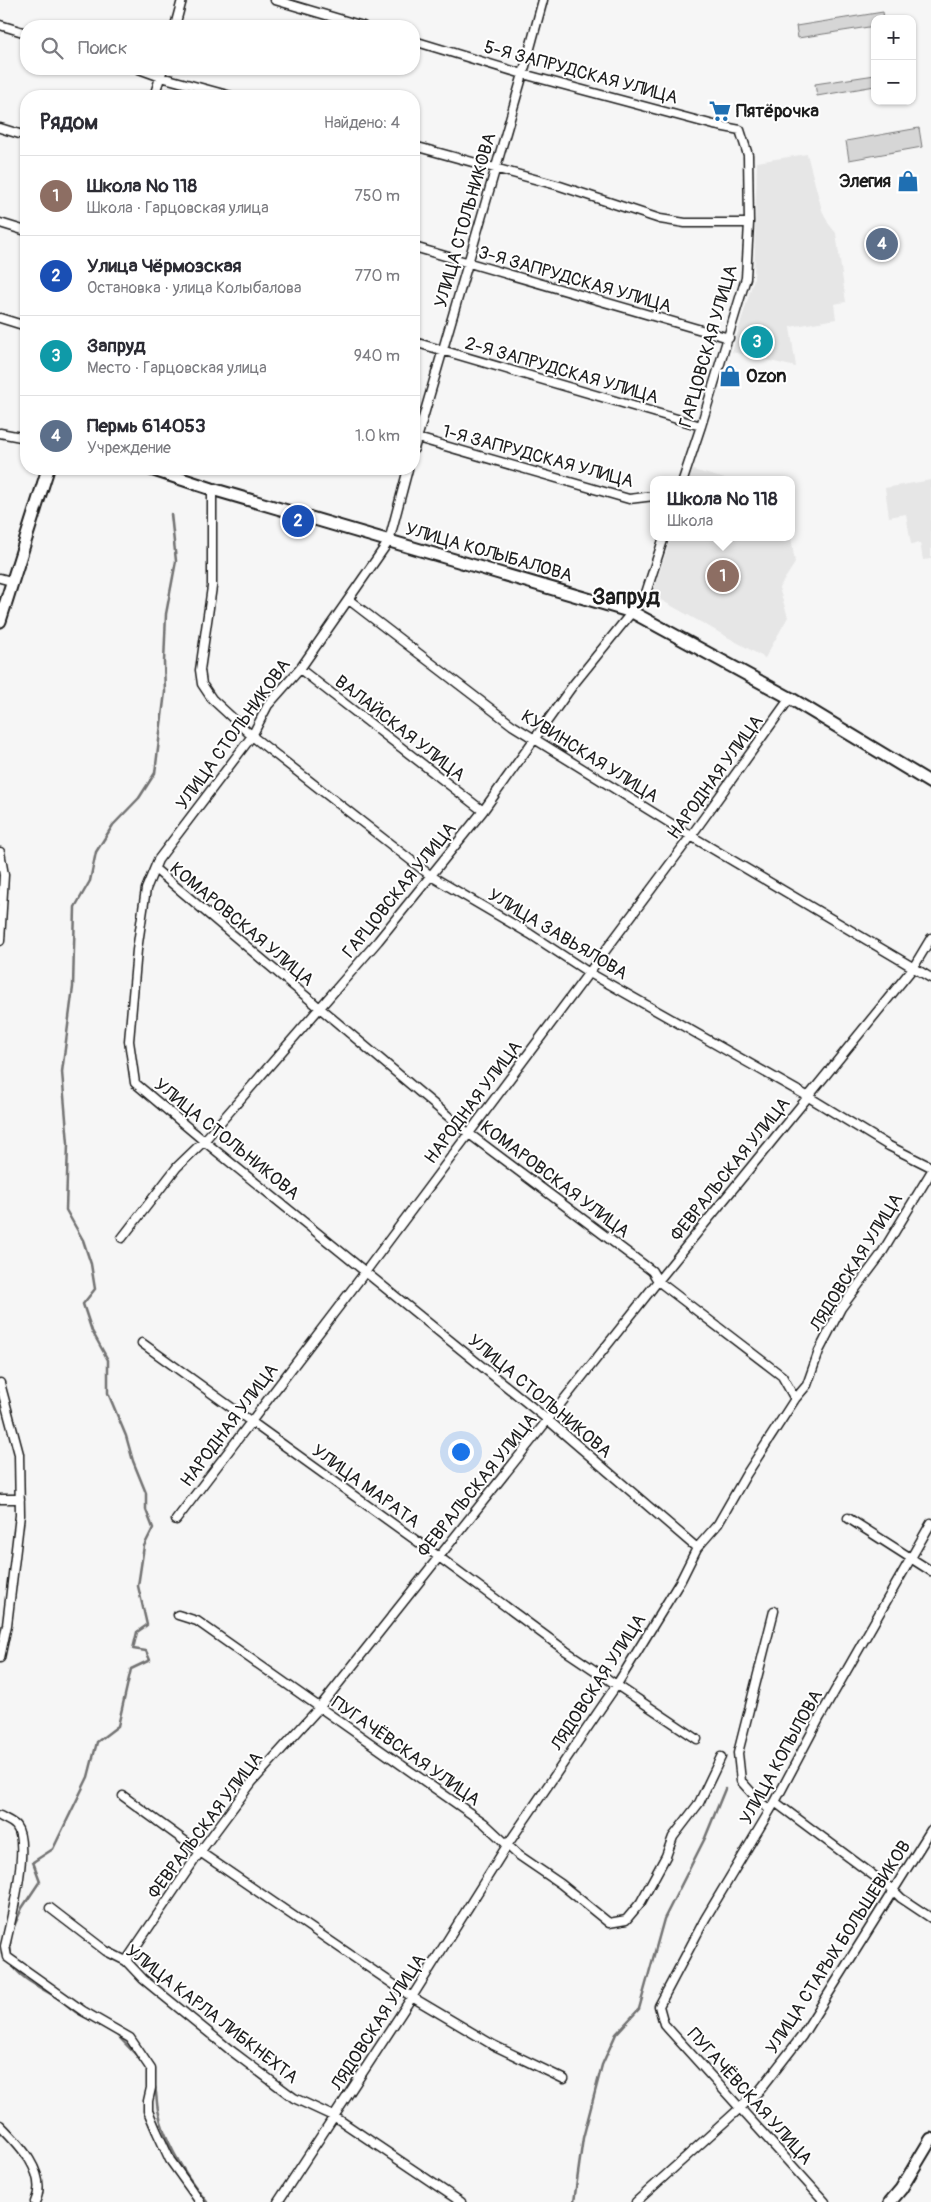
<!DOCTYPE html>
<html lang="ru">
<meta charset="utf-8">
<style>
:root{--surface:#fff;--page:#f7f7f7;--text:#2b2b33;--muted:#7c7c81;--line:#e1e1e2;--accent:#d93025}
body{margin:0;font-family:Pangolin,sans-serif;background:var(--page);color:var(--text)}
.controls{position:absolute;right:15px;top:15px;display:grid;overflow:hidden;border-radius:10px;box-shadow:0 1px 4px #0004}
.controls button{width:45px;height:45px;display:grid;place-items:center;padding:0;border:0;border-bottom:1px solid var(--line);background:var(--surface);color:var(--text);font:25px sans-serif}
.you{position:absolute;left:460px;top:1451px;width:18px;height:18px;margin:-12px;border:4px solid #fff;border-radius:50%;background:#1a73e8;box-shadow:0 0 0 8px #1a73e833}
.badge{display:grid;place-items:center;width:32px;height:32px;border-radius:50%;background:var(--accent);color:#fff;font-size:16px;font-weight:700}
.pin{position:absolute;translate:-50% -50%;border:2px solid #fff;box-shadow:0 1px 5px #0006}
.popup{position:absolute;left:650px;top:476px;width:145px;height:65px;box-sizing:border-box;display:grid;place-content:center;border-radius:10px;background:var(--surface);filter:drop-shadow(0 1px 4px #0005);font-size:16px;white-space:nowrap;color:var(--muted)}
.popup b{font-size:19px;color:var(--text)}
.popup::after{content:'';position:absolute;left:50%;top:100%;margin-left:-10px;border:10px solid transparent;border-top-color:var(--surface)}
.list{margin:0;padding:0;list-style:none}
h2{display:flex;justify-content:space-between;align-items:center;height:65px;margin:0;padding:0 20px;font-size:21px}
h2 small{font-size:16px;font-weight:400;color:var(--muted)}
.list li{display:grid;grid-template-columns:32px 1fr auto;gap:15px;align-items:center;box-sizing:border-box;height:80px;padding:0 20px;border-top:1px solid var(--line)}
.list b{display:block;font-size:19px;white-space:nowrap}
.list p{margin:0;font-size:16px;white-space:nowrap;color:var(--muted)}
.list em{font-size:16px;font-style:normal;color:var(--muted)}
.icon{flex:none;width:28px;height:28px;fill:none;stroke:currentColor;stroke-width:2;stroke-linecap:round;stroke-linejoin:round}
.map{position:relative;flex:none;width:931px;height:2202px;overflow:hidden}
.search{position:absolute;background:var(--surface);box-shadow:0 1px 4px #0004;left:20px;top:20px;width:400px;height:55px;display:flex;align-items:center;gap:12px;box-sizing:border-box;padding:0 18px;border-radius:20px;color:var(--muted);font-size:19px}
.panel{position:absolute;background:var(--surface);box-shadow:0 1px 4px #0004;left:20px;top:90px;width:400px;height:385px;border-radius:20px}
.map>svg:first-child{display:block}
.built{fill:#e6e6e6}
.green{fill:#d6d6d6;stroke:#797979}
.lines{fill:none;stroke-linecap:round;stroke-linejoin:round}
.stream{stroke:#727272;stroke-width:2.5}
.street-casing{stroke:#1c1c1c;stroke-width:11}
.secondary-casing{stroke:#1c1c1c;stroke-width:15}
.street{stroke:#fff;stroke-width:8}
.secondary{stroke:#fff;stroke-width:11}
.labels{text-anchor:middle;stroke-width:4;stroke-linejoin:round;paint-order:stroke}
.street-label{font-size:18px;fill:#1c1c1c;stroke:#fff}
.poi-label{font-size:18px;font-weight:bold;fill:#1c1c1c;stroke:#fff;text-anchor:start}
.district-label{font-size:22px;font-weight:bold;fill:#1c1c1c;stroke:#fff}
</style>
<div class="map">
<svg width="931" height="2202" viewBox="0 0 931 2202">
<rect width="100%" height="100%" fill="#f6f6f6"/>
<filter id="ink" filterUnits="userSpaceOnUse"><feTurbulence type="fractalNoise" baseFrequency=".02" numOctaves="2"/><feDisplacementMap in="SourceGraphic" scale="10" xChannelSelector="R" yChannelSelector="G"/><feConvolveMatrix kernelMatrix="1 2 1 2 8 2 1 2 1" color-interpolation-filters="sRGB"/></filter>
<g filter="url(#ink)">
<path class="built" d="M807,154L822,210L828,223L836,233L846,302L834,304L836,319L790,327L796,367L732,352L754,278L757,162Z
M693,470L729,480H689Z
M931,480V559L923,560L920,543L911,544L906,514L889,517L885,488Z
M671,537H791L795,563L779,588L788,617L765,658L652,595Z"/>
<path class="green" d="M883,12L884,19H875V26L798,38L796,26Z
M875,75V86L817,96L815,84Z
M919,128L922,147L849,160L846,141Z"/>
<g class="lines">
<path class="stream" d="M12,1931L22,1908L40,1881L33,1862L53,1849L88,1777L97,1742L118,1726L131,1669L150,1660L146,1651L133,1649L137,1632L147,1625L138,1586L144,1546L153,1528L146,1510V1493L133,1461L126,1436L108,1393V1360L92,1331L83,1304L95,1289L91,1264L83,1240L66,1210L68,1143L62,1072L73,987L75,907L90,881L96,852L113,825L139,798L155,773L165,692L164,662L166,614L176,561L171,514
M10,1939L11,1958
M12,1964C20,1979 42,1988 56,1997C70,2006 74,2014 92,2020
M116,2034L138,2057
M154,2083C157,2092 156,2100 158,2110C165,2144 186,2176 207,2202
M574,2202L583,2138L602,2065L616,2034L639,2009L664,1919L705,1838L725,1789"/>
<g class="street-casing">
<path id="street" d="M275,0L363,26
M0,25L26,33
M175,26L182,0
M414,41L523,74L714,125L740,130L748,155L749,223L746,278L701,426L683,480
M139,69L161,77L231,96
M154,96L163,69
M0,128L26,136
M414,146L560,186L660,219L685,223H749
M0,223L26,231
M414,247L729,338
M0,318L26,326
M414,342L701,426
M0,433L26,438
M414,437L629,499L654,496
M414,449L523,74L543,0
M408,469L389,541L300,669L268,705L252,736L158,860L146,889L137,950L129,1041L135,1083L204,1141L548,1420L697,1548
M212,489V587L200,670L202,684L212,699L252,736L431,876L530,934L588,972L807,1096L889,1146L931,1167
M0,578L11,581
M349,600L512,725L691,836L931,978
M300,669L483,811
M0,852L4,875L0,941
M155,869L468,1133L652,1271L658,1281L782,1376L795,1399
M122,1238L177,1167L204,1141L378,941L483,811L573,685L632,612L646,593L664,537
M142,1343L439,1557L566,1651L697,1739
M0,1383L19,1454L20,1515L7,1625L0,1658
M0,1499H20
M848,1518L931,1571
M176,1520L366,1271L691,836L790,698
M178,1615L197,1621L484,1823L517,1854L561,1884L609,1923L626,1920L641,1902L666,1856L673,1837L699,1803L721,1757
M123,1796L200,1852L412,1997L493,2045L564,2079
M775,1802L893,1890L901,1898L931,1918
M770,1810L760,1802L741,1781L738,1753L774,1611
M0,1816C5,1819 13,1822 16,1826C31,1844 10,1924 5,1946L7,1957
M50,1908L106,1951L126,1961L143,1979L229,2049L294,2098L335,2117L461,2202
M7,1957L83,2011L130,2038L151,2069V2088L148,2101V2111L157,2132L170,2160L200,2202
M126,1961L200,1852L252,1782L319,1708L658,1281L913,968L931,938
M0,2125C18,2143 49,2174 35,2202
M278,2202L412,1997L508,1844L616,1686L681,1580L697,1548L718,1524L746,1475L795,1399L807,1385L819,1351L841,1308L880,1256L931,1172
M636,2202L760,2090L802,2036L931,1830
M825,2202L664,2024L659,2006L705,1919L775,1802L820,1717L931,1523"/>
</g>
<g class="secondary-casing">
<path id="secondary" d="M151,469L212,489L632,612L790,698L931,783
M0,621L48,469
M890,2202L901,2189L931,2139"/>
</g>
<use href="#street" class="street"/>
<use href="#secondary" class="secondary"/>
</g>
</g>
<defs>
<g id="supermarket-bare" transform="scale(1.725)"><path d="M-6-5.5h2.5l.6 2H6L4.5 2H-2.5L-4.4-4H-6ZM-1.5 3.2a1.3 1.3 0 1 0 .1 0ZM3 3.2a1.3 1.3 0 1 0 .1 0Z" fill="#1f6fb2" stroke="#fff" stroke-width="2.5" paint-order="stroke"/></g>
<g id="shop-bare" transform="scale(1.725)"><path d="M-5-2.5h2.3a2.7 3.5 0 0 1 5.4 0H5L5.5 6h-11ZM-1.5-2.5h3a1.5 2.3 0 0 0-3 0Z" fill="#1f6fb2" stroke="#fff" stroke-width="2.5" paint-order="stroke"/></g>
</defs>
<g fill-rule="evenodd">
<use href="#supermarket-bare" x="720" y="111"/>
<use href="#shop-bare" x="908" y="181"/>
<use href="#shop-bare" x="730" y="376"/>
</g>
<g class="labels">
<g class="street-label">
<text transform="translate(581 72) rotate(15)" y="6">5-Я ЗАПРУДСКАЯ УЛИЦА</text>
<text transform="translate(465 220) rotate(-74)" y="6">УЛИЦА СТОЛЬНИКОВА</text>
<text transform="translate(575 279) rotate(16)" y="6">3-Я ЗАПРУДСКАЯ УЛИЦА</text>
<text transform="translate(708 346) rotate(-74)" y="6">ГАРЦОВСКАЯ УЛИЦА</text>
<text transform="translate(562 370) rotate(16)" y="6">2-Я ЗАПРУДСКАЯ УЛИЦА</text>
<text transform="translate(538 456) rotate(15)" y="6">1-Я ЗАПРУДСКАЯ УЛИЦА</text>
<text transform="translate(489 552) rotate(16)" y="6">УЛИЦА КОЛЫБАЛОВА</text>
<text transform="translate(400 728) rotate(38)" y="6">ВАЛАЙСКАЯ УЛИЦА</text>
<text transform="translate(233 734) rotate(-54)" y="6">УЛИЦА СТОЛЬНИКОВА</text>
<text transform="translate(590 756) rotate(32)" y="6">КУВИНСКАЯ УЛИЦА</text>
<text transform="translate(715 777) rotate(-54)" y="6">НАРОДНАЯ УЛИЦА</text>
<text transform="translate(399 890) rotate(-51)" y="6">ГАРЦОВСКАЯ УЛИЦА</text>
<text transform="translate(242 924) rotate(40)" y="6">КОМАРОВСКАЯ УЛИЦА</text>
<text transform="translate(558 934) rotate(31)" y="6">УЛИЦА ЗАВЬЯЛОВА</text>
<text transform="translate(473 1102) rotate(-53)" y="6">НАРОДНАЯ УЛИЦА</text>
<text transform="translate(227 1139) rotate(39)" y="6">УЛИЦА СТОЛЬНИКОВА</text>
<text transform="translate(730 1169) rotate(-51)" y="6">ФЕВРАЛЬСКАЯ УЛИЦА</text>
<text transform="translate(555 1179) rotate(37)" y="6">КОМАРОВСКАЯ УЛИЦА</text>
<text transform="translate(856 1262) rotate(-58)" y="6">ЛЯДОВСКАЯ УЛИЦА</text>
<text transform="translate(540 1396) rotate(40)" y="6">УЛИЦА СТОЛЬНИКОВА</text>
<text transform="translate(229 1425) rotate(-53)" y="6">НАРОДНАЯ УЛИЦА</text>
<text transform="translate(477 1485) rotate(-51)" y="6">ФЕВРАЛЬСКАЯ УЛИЦА</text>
<text transform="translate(366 1486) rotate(36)" y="6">УЛИЦА МАРАТА</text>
<text transform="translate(598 1682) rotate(-57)" y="6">ЛЯДОВСКАЯ УЛИЦА</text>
<text transform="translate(406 1751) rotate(35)" y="6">ПУГАЧЁВСКАЯ УЛИЦА</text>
<text transform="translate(781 1757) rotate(-61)" y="6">УЛИЦА КОПЫЛОВА</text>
<text transform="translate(205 1825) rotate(-53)" y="6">ФЕВРАЛЬСКАЯ УЛИЦА</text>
<text transform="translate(838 1947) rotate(-57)" y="6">УЛИЦА СТАРЫХ БОЛЬШЕВИКОВ</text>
<text transform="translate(212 2014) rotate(38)" y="6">УЛИЦА КАРЛА ЛИБКНЕХТА</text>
<text transform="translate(378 2022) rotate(-57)" y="6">ЛЯДОВСКАЯ УЛИЦА</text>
<text transform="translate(750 2096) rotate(48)" y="6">ПУГАЧЁВСКАЯ УЛИЦА</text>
</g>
<g class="poi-label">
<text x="736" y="117">Пятёрочка</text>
<text x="891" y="187" text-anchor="end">Элегия</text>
<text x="746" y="382">Ozon</text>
</g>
<g class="district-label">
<text x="626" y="604">Запруд</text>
</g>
</g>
</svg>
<div class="controls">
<button>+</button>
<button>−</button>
</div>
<div class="you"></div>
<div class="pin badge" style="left:723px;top:576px;background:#8d6e63">1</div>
<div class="popup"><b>Школа № 118</b>Школа</div>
<div class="pin badge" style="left:298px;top:521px;background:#1a4fb4">2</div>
<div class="pin badge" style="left:757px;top:342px;background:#0f9aa8">3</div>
<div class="pin badge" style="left:882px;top:244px;background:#5c6f8a">4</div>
<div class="search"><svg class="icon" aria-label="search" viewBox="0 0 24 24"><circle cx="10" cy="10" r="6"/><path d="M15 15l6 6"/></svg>Поиск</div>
<section class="panel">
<h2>Рядом<small>Найдено: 4</small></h2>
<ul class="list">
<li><span class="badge" style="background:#8d6e63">1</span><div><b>Школа № 118</b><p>Школа · Гарцовская улица</p></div><em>750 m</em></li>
<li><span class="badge" style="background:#1a4fb4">2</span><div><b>Улица Чёрмозская</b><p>Остановка · улица Колыбалова</p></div><em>770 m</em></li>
<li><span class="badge" style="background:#0f9aa8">3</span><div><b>Запруд</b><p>Место · Гарцовская улица</p></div><em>940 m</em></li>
<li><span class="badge" style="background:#5c6f8a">4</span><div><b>Пермь 614053</b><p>Учреждение</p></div><em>1.0 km</em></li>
</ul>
</section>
</div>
